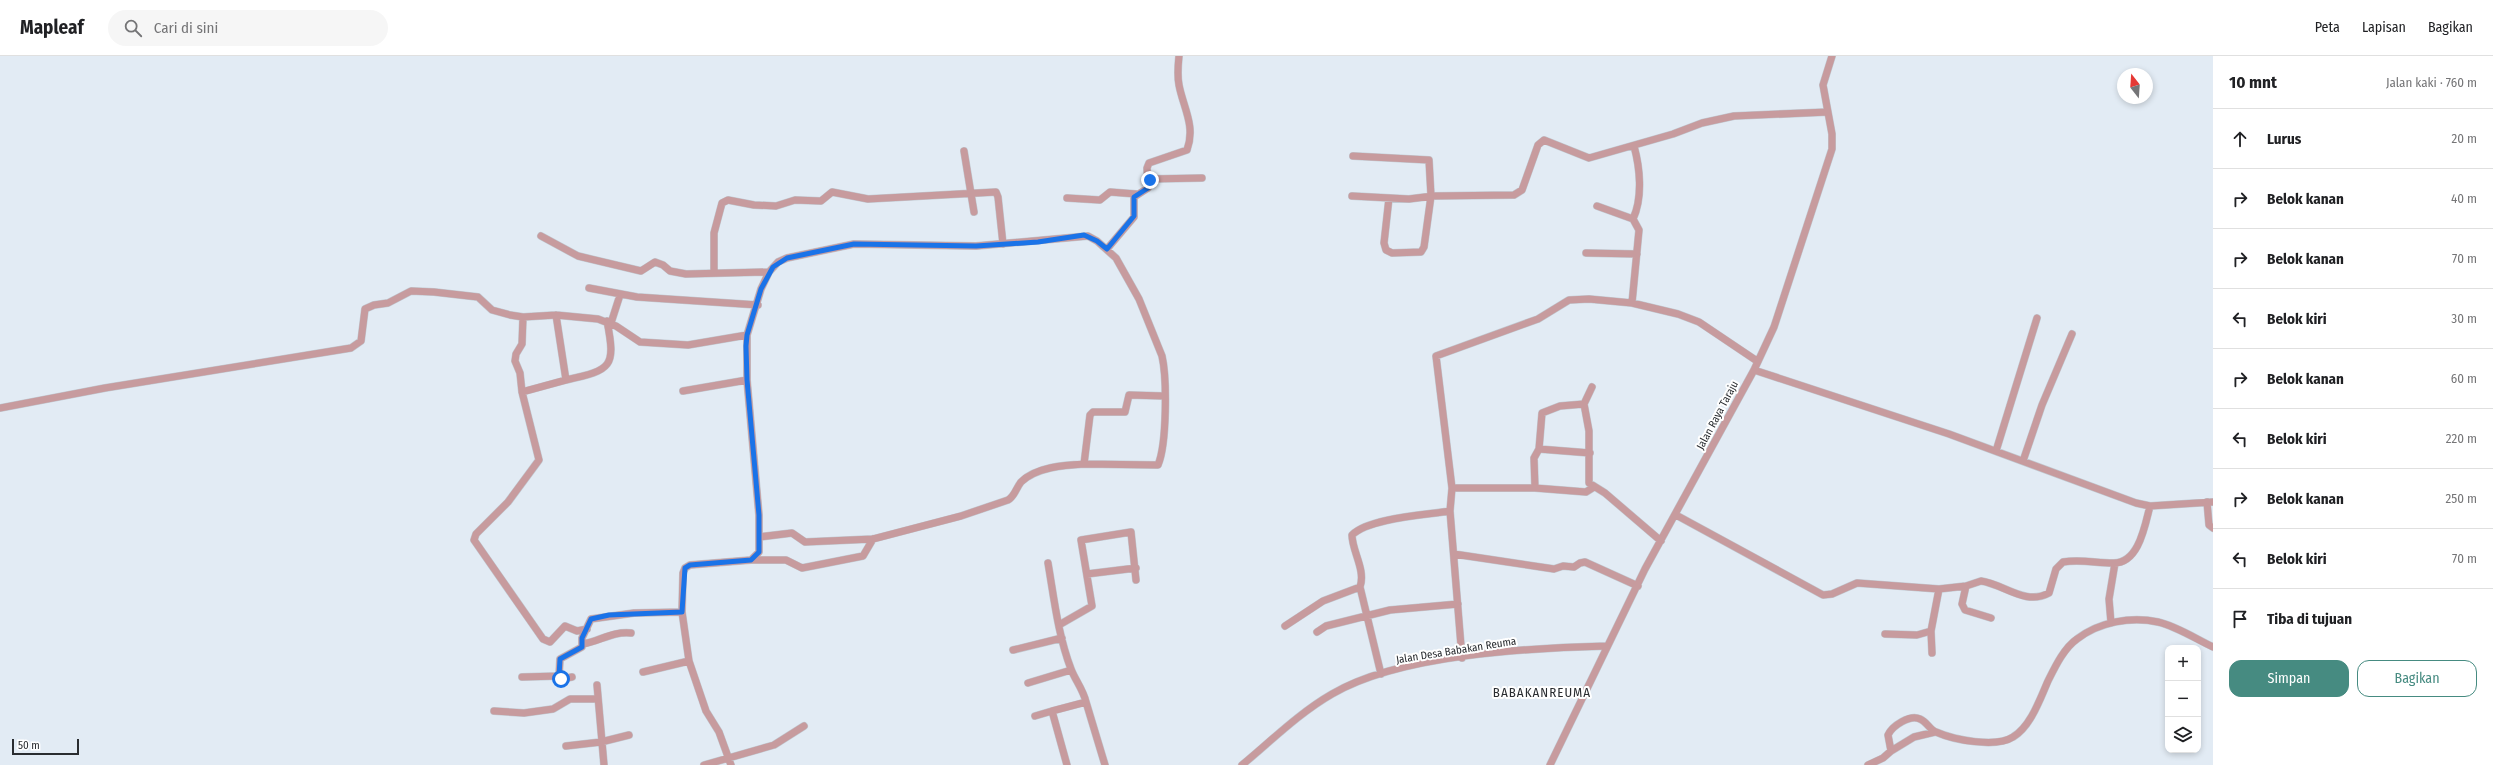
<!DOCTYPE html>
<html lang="id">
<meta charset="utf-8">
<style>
:root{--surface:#fff;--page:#f6f6f6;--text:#202124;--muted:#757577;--line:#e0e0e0;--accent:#468b81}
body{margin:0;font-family:"Fira Sans Condensed",sans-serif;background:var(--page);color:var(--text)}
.controls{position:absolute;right:12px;bottom:12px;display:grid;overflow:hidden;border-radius:8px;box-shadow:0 2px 6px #0003}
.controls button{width:36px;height:36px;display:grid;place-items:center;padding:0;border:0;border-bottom:1px solid var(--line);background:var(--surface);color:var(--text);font:20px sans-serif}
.compass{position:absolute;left:2117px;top:12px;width:36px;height:36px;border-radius:50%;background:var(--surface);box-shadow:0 2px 6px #0003;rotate:343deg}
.scale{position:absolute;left:12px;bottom:10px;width:67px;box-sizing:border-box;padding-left:4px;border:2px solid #292c30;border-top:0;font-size:11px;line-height:14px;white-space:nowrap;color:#292c30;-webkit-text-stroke:3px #fff;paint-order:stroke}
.stop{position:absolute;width:12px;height:12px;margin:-9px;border:3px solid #1a73e8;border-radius:50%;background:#fff}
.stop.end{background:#1a73e8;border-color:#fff;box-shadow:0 1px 4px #0008}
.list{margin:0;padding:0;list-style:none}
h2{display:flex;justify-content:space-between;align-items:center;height:52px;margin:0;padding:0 16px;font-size:17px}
h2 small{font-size:13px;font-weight:400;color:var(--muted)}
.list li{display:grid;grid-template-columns:26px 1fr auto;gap:12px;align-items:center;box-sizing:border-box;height:60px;padding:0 16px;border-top:1px solid var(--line)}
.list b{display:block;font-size:15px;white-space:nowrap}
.list em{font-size:13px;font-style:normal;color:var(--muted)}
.actions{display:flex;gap:8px;padding:12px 16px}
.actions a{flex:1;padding:9px 0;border:1px solid var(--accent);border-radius:12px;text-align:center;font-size:14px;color:var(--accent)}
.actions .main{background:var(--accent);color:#fff}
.icon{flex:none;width:22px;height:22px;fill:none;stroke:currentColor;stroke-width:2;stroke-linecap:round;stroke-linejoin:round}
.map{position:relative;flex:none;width:2213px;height:709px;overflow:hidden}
header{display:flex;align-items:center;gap:24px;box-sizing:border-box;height:56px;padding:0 20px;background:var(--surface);border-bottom:1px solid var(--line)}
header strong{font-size:19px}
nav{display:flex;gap:22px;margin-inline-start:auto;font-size:14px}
.search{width:280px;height:36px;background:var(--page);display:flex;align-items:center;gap:10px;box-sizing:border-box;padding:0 14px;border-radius:22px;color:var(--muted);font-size:15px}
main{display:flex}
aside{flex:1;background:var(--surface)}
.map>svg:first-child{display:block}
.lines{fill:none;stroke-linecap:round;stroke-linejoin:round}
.street-casing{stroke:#c1c9d1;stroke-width:8}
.street{stroke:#c79b9e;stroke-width:7}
.route{stroke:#1a73e8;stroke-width:5}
.labels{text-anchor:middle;stroke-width:4;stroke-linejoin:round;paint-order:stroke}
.street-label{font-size:11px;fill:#292c30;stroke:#fff}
.quarter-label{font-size:13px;letter-spacing:1px;fill:#292c30;stroke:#fff}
</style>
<header>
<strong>Mapleaf</strong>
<div class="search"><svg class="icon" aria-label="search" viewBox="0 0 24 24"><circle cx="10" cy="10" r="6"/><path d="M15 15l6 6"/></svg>Cari di sini</div>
<nav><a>Peta</a><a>Lapisan</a><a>Bagikan</a></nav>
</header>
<main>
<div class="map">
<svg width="2213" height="709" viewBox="0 0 2213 709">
<rect width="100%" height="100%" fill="#e2ebf4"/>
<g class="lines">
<g class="street-casing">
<path id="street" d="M964,95L974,156
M1353,100L1429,104L1431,140L1424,191L1421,196L1392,197L1386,194L1384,187L1389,142
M1150,123L1202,122
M1352,140L1409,143L1433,140L1514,139L1522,134L1538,89L1544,84L1589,102L1673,78L1702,67L1734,60L1828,56
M1067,142L1100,144L1110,136L1136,138
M1597,150L1633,163L1639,174L1632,247
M1633,163C1643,141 1640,112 1634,90
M541,180L578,200L641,215L655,206L663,209L670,215L686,218L769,216
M1107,193L1134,161V141L1148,132L1147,112L1149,107L1187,94C1196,70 1183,51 1179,29C1177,19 1178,10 1179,0
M1586,197L1637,198
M714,217V177L722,147L728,144L754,149L776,150L795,144L821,145L832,136L868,143L996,136L998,141L1003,188
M589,232L637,241L758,249
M556,259L566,324C612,314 616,311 607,265
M523,261L522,288L516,298L515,305L520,317L522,336L539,404L508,446L476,478L474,484L543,583L550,586L565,570L577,575L587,573
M611,267L620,239
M1754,314L1949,378L2136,447L2150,450L2213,446
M1592,331L1584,348L1589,375V427L1605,437L1661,485
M683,335L747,324
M522,336L566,324
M0,352L105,332L351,292L361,285L365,253L374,249L388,247L411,235L434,236L478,241L492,254L510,259L523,261L556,259L598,263L616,270L640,286L688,289L747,279
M1539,393L1590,397
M1996,395L2037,262
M2023,405L2042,349L2072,278
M1452,432H1535L1586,436L1594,431
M1535,432L1534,402L1539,393L1542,357L1560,350L1584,348
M2207,446L2209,469L2213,472
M1676,459L1823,539L1832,538L1857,527L1939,533L1966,530L1981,525C2004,528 2025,550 2049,537L2056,513L2063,506C2080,503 2096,507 2113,507C2139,508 2145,469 2150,450
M759,481L792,477L805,486L873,483L961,460L1008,444C1015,440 1016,432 1021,426C1036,411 1065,409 1084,408L1090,359L1093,356H1125L1129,339L1164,340
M1454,498L1554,513L1563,510L1574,511L1580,507L1585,506L1638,530
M751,504H786L802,512L863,500L873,483
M1048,507C1054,542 1058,579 1071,613C1075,624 1083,633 1086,646L1052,655L1067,709
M1087,518L1136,512
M1966,530L1962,548L1965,554L1991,562
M1360,531C1366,514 1352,495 1352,479C1369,462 1426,459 1450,455
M2111,567L2109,543L2115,507
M1059,569L1092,550L1081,484L1131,476L1136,524
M1285,570L1323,545L1360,531L1381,618
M1317,576L1326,570L1390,554L1458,548
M1885,578L1917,579L1931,575
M583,588C600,585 613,575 631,577
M1013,594L1062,582
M1932,597L1931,575L1939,533
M1462,602L1450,455L1452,432L1436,300L1538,263L1569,244L1589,243L1632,247L1678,258L1699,266L1757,305
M643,616L689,605
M559,620L561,623L572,621
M522,621L559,620L560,603L582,591V582L591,563L634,557L682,556
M1028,627L1071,614
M597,629L604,709
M1086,646L1105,709
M494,655L524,657L553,653L570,643H598
M1035,660L1052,655
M566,690L601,686L629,679
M1891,695L1914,681L1935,676
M704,709L774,689L804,670
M731,709L719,676L706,655L689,605L682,556L683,517L685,512L690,509L751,504L759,496V459L747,324V279L761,233L769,216L778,206L787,202L854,188L976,190L1088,180L1097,185L1116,202L1139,243L1162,300C1167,322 1167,388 1158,409L1084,408
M1242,709C1271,685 1299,657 1332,638C1400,598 1529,592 1607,590
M1550,709L1645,513L1754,314L1774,271L1832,93V78L1823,29L1832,0
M1868,709L1883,702L1891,695L1888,679C1892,670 1910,658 1920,663C1927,666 1930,674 1936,676C1954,684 1996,692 2013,681C2031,670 2040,643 2048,625C2055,611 2064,592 2077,583C2099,566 2131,560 2158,566C2176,570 2196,583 2213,591"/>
</g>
<use href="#street" class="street"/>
</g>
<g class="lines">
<path class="route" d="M561,623L559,620L560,603L582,591V582L591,563L609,559L682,556L685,512L690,509L751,504L759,496V459L747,324L746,290L747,279L761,233L773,211L787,202L854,188L976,190L1038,186L1084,179L1097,185L1107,193L1134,160V141L1148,132L1150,124"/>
</g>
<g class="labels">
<g class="street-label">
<text transform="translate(1717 359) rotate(-62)" y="4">Jalan Raya Taraju</text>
<text transform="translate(1456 594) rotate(-9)" y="4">Jalan Desa Babakan Reuma</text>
</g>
<g class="quarter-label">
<text x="1542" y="641">BABAKANREUMA</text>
</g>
</g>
</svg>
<div class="controls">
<button>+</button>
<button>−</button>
<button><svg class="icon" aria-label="layers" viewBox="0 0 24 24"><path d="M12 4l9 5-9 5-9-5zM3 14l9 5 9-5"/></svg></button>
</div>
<svg class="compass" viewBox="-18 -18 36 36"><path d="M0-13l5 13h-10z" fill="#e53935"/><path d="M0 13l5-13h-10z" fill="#757577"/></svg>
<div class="scale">50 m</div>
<div class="stop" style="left:561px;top:623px"></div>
<div class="stop end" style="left:1150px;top:124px"></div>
</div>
<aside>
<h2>10 mnt<small>Jalan kaki · 760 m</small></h2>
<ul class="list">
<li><svg class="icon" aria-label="ahead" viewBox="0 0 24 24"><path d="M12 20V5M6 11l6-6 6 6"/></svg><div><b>Lurus</b></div><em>20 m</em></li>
<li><svg class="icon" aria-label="right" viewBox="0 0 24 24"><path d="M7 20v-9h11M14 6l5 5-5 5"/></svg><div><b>Belok kanan</b></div><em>40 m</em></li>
<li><svg class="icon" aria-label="right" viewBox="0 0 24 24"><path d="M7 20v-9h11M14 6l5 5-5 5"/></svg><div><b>Belok kanan</b></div><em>70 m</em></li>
<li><svg class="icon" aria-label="left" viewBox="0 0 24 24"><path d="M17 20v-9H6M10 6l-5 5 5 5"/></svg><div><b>Belok kiri</b></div><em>30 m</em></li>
<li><svg class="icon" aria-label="right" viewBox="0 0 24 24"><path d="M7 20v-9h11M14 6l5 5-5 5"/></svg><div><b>Belok kanan</b></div><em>60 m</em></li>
<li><svg class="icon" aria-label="left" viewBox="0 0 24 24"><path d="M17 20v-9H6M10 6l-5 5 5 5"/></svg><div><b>Belok kiri</b></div><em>220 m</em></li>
<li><svg class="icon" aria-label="right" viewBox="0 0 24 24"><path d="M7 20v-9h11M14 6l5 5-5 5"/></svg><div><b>Belok kanan</b></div><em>250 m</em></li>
<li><svg class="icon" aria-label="left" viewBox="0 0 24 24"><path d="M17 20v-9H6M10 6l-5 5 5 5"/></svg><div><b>Belok kiri</b></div><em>70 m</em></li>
<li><svg class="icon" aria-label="arrive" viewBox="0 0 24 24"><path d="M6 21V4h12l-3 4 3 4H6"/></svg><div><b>Tiba di tujuan</b></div></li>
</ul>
<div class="actions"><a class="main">Simpan</a><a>Bagikan</a></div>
</aside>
</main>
